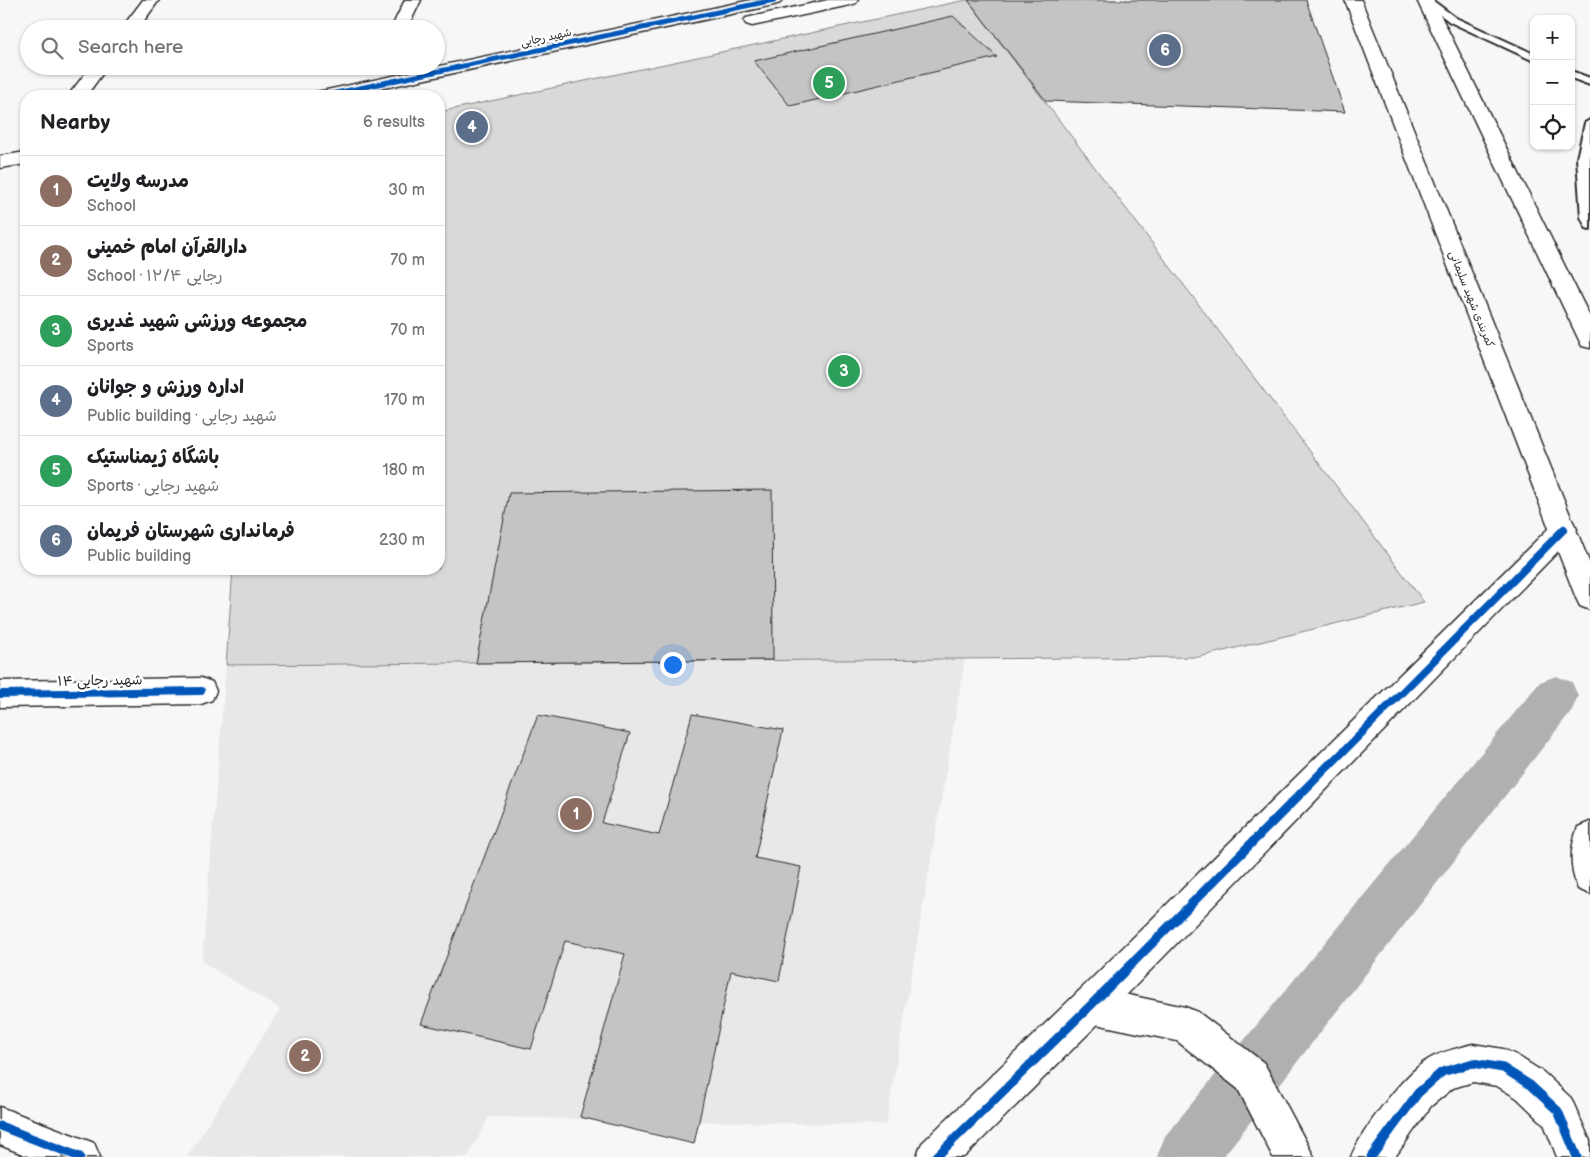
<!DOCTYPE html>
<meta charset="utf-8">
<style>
:root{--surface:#fff;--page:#f6f6f6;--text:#202124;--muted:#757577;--line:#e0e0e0;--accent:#111827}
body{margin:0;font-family:"Balsamiq Sans","Playpen Sans Arabic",sans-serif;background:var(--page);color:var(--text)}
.controls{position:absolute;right:15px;top:15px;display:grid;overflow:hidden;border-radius:10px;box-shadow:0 1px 4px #0004}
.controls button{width:45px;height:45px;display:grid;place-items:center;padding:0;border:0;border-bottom:1px solid var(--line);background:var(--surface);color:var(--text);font:25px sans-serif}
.you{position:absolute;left:672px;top:664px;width:18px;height:18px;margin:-12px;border:4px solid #fff;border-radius:50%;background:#1a73e8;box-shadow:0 0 0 8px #1a73e833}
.badge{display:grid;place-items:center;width:32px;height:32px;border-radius:50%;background:var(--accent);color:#fff;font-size:16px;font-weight:700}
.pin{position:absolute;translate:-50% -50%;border:2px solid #fff;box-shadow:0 1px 5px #0006}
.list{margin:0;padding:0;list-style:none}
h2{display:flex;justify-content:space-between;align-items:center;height:65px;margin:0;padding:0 20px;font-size:21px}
h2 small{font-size:16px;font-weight:400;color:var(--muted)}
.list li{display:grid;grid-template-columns:32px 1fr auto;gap:15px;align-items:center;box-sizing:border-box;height:70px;padding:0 20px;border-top:1px solid var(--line)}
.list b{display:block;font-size:19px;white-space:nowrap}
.list p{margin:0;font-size:16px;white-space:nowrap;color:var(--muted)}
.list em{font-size:16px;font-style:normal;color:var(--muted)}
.icon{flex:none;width:28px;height:28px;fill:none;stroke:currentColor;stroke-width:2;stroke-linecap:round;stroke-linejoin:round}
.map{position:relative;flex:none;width:1590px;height:1157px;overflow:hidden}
.search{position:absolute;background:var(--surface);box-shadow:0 1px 4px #0004;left:20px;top:20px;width:425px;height:55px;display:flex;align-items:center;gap:12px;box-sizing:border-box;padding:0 18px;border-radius:28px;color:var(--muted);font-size:19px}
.panel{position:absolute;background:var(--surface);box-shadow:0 1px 4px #0004;left:20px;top:90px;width:425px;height:485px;border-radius:20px}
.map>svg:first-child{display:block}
.built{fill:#e8e8e8}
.green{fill:#d9d9d9;stroke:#828282}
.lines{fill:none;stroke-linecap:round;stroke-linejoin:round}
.canal{fill:#b0b0b0;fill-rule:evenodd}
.building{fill:#c4c4c4;stroke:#2b2b2b}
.service-casing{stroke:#2b2b2b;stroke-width:4}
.minor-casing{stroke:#2b2b2b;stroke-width:3}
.tertiary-casing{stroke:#2b2b2b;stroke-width:3}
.trunk-casing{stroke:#2b2b2b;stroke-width:3}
.service{fill:#fff;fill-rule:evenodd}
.minor{fill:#fff;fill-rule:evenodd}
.tertiary{fill:#fff;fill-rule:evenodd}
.trunk{fill:#fff;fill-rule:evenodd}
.cycleway-far2-casing{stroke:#fff;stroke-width:7}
.cycleway-far1-casing{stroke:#fff;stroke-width:11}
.cycleway-casing{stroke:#fff;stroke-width:12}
.cycleway-far2{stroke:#0057b8;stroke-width:5}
.cycleway-far1{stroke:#0057b8;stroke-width:8}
.cycleway{stroke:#0057b8;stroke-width:9}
.labels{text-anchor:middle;stroke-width:5;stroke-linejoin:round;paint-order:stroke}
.far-street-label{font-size:11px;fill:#2b2b2b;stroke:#fff}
.street-label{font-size:14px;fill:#2b2b2b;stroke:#fff}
</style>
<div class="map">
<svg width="1590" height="1157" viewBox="0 0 1590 1157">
<rect width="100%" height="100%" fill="#f7f7f7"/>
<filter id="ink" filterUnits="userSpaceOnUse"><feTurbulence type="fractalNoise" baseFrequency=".02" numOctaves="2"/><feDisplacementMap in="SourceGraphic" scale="10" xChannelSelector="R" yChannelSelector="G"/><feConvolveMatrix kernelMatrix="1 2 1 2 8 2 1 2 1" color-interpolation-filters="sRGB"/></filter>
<g filter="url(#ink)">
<path class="built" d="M965,659L886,1125L489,1117L468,1157H187L280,1009L202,962L226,665Z"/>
<path class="green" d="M966,0H968L1424,602L1199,657L226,665L233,569H439V112Z"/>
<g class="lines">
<path class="canal" d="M1556,676L1572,682L1578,696L1572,710L1223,1157H1157L1165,1136L1540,682Z"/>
</g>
<path class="building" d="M968,0H1306L1345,112L1046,101Z
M953,16L997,57L790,106L754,61Z
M772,490L773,660L476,663L509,493Z
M692,714L783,730L755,858L801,867L779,981L731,971L694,1144L580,1117L625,954L565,941L531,1049L421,1024L538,715L630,733L602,823L659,835Z"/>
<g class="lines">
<g class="service-casing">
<path id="service" d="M1421,0H1432L1456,18L1534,54V61L1450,22Z
M1571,71L1590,78V85L1571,78Z
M1590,120V229L1586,228L1581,217L1577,158L1585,123Z"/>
</g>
<g class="minor-casing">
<path id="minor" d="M143,0H159L138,29H121Z
M405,0H421L407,29H391Z
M751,0H782L780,3L774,5L346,96H313L316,92L322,91Z
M828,0H858L856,3L850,5L752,26L746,24L744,21L746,18Z
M91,66H108L86,96H68Z
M26,152V164L0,168V156Z
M201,678L212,682L216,691L212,700L201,704L0,707V681Z
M1590,822V894L1578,889C1569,867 1570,848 1578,827Z
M1091,987L1185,1007L1198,1012L1264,1063L1314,1157H1273L1238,1089L1177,1041L1091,1023L1078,1018L1073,1005L1078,992Z
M0,1107L94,1143L100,1157H30L0,1145Z"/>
</g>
<g class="tertiary-casing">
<path id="tertiary" d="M1564,518L1573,522L1577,529L1573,536L1104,1018L964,1157H916L922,1143L1078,992L1555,522Z
M1473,1044L1503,1049L1516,1055L1543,1072L1571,1098L1590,1141V1157H1557L1544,1124L1517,1098L1497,1086L1473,1082L1453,1088L1431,1106L1395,1157H1351C1362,1130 1404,1073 1429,1059C1442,1051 1459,1048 1473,1044Z"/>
</g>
<g class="trunk-casing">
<path id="trunk" d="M1345,0H1361L1590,564V610L1580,606L1576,598Z
M1417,0H1433L1590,317V348L1582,346L1579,340Z"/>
</g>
<use href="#service" class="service"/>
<use href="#minor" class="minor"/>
<use href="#tertiary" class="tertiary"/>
<use href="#trunk" class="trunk"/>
<g class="cycleway-far2-casing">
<path id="cycleway-far2" d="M322,96L774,0"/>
</g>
<g class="cycleway-far1-casing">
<path id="cycleway-far1" d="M0,694L201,691
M1329,766L1564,529"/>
</g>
<g class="cycleway-casing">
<path id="cycleway" d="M0,1126L80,1157
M936,1157L1091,1005L1330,764
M1371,1157L1418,1093L1442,1072L1473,1063L1503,1068L1530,1085L1558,1111L1577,1157"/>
</g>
<use href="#cycleway-far2" class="cycleway-far2"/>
<use href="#cycleway-far1" class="cycleway-far1"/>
<use href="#cycleway" class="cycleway"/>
</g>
</g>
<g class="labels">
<g class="far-street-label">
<text transform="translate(546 37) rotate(-12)" y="4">شهید رجایی</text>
<text transform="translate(1472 299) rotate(68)" y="4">کمربندی شهید سلیمانی</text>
</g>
<g class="street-label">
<text transform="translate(100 680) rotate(-1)" y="5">شهید رجایی ۱۴</text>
</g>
</g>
</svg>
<div class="controls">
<button>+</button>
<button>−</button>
<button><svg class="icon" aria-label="locate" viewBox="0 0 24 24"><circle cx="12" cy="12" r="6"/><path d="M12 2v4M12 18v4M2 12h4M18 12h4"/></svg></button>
</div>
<div class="you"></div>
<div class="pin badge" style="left:576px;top:814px;background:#8d6e63">1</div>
<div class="pin badge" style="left:305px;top:1056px;background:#8d6e63">2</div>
<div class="pin badge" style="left:844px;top:371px;background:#2e9e5b">3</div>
<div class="pin badge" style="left:472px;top:127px;background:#5c6f8a">4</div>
<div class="pin badge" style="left:829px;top:83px;background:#2e9e5b">5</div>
<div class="pin badge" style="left:1165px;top:50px;background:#5c6f8a">6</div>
<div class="search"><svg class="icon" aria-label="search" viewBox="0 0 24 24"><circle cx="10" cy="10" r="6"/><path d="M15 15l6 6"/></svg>Search here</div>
<section class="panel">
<h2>Nearby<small>6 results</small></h2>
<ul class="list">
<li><span class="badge" style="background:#8d6e63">1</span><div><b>مدرسه ولایت</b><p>School</p></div><em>30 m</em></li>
<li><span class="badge" style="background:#8d6e63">2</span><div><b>دارالقرآن امام خمینی</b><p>School · رجایی ۱۲/۴</p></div><em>70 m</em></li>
<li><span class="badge" style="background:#2e9e5b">3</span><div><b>مجموعه ورزشی شهید غدیری</b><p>Sports</p></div><em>70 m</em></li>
<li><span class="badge" style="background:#5c6f8a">4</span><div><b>اداره ورزش و جوانان</b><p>Public building · شهید رجایی</p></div><em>170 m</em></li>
<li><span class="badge" style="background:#2e9e5b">5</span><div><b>باشگاه ژیمناستیک</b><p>Sports · شهید رجایی</p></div><em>180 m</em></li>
<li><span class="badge" style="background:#5c6f8a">6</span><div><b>فرمانداری شهرستان فریمان</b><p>Public building</p></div><em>230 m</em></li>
</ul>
</section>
</div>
